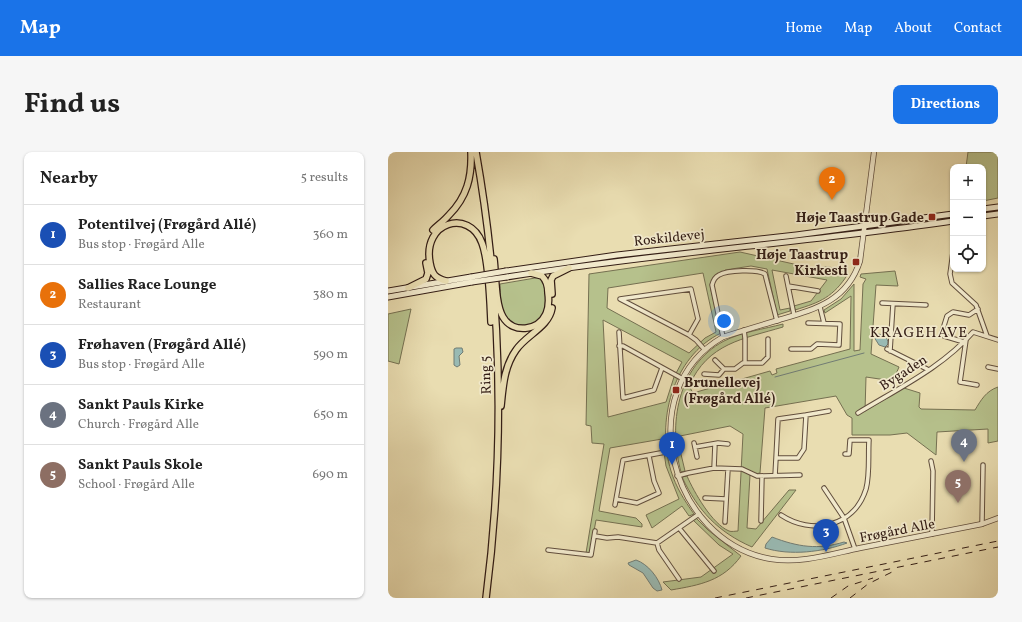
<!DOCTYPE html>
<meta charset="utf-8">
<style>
:root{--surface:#fff;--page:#f6f6f6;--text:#222;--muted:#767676;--line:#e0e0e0;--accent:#1a73e8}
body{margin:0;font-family:Vollkorn,serif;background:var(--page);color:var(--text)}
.controls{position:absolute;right:12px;top:12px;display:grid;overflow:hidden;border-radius:8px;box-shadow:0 1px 3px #0004}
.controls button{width:36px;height:36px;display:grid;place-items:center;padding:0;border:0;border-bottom:1px solid var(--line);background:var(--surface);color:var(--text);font:20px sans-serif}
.you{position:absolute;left:336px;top:169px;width:14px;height:14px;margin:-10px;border:3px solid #fff;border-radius:50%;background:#1a73e8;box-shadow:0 0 0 6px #1a73e833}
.badge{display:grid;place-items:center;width:26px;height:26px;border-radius:50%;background:var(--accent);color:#fff;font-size:13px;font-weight:700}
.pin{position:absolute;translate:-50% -33px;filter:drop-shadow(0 1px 2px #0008)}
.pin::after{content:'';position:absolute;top:21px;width:14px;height:12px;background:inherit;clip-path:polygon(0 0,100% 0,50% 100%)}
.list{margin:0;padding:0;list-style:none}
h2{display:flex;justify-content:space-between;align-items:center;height:52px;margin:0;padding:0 16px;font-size:17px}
h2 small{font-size:13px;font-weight:400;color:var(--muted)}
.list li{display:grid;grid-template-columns:26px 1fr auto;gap:12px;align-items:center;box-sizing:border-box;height:60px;padding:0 16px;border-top:1px solid var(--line)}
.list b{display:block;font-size:15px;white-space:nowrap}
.list p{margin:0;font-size:13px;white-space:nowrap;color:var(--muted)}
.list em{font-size:13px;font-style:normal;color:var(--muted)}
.icon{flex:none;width:22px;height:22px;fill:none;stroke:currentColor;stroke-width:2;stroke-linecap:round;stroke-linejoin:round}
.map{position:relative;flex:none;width:610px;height:446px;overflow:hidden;border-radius:8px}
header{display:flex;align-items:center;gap:24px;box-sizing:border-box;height:56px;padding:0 20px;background:var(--accent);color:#fff}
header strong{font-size:19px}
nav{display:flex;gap:22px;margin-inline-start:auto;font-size:14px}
.intro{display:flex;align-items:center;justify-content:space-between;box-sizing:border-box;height:96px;padding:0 24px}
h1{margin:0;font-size:28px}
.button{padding:10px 18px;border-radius:8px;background:var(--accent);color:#fff;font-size:14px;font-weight:700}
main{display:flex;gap:24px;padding:0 24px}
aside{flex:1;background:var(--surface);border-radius:8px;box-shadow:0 1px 3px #0004}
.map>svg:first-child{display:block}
.green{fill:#b6c18c;stroke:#757051;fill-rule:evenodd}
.water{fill:#99bab3;stroke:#717c74}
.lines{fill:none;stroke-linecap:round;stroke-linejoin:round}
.stream{stroke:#717c74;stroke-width:1}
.minor-casing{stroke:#614e3d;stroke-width:5.5}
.tertiary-casing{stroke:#614e3d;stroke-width:6}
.secondary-casing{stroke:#341e16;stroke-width:7}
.trunk-casing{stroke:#341e16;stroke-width:8}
.minor{stroke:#f1e9cc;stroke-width:3.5}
.tertiary{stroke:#f1e9cc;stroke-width:4.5}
.secondary{stroke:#f1e9cc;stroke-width:5}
.trunk{stroke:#e9ddb1;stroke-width:5.5}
.rail{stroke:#341e16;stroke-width:1;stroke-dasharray:7 7;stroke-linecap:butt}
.secondary-bridge-casing{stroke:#341e16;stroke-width:7;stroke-linecap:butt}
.secondary-bridge{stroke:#f1e9cc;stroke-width:5}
.poi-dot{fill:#8f2418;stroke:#f1e9cc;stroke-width:1.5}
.labels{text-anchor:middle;stroke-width:3.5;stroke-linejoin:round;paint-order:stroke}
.poi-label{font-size:14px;font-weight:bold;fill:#341e16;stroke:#f1e9cc;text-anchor:end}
.street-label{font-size:14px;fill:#341e16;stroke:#f1e9cc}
.neighbourhood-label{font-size:15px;letter-spacing:1px;fill:#341e16;stroke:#f1e9cc}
</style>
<header>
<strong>Map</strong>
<nav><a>Home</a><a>Map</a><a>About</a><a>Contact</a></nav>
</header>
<div class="intro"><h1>Find us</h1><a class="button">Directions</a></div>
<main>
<aside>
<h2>Nearby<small>5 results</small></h2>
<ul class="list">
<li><span class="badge" style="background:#1a4fb4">1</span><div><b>Potentilvej (Frøgård Allé)</b><p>Bus stop · Frøgård Alle</p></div><em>360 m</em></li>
<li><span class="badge" style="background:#e8710a">2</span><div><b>Sallies Race Lounge</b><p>Restaurant</p></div><em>380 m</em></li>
<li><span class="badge" style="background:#1a4fb4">3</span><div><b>Frøhaven (Frøgård Allé)</b><p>Bus stop · Frøgård Alle</p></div><em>590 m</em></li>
<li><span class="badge" style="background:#6b7280">4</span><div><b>Sankt Pauls Kirke</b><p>Church · Frøgård Alle</p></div><em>650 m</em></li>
<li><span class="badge" style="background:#8d6e63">5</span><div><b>Sankt Pauls Skole</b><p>School · Frøgård Alle</p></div><em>690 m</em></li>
</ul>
</aside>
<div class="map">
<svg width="610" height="446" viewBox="0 0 610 446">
<rect width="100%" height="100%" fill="#e9ddb1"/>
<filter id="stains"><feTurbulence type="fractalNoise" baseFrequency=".005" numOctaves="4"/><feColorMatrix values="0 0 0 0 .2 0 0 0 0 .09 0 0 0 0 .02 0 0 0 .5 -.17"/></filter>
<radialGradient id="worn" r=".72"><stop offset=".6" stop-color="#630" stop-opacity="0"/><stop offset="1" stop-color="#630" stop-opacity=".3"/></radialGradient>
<path class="green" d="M580,0H610V46L595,49V15H578Z
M352,100L428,117C441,112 449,117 460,122C445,145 433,150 407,158L406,154L423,149L439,128L384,118L392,158L402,156V159L389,163L379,117L363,114L337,118L336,120L331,121L323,134V138L333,181C284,205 268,270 283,319C288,335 296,348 306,362L301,364L294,354L264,376L258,363L291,347L278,314L274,287L222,296L211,359L248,366L254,372V375L208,368L202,401H198L216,292L204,291L203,274L198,273L201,122ZM315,121L328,180L317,186L301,201L219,156L220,136ZM215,168L294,210L286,225L278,250L220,265Z
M507,119L510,134L488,133L483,202L511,215L505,229L478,225L477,259L516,236L532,241L531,255L533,257L587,258C593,248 598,239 610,235V289L600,291V277L549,280L548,303L519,281L502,283H464V266L459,263L448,244L377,256L372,321L362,323L359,376L368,377L401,338H408L364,395C330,380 310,359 294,325L299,324C306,340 324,372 341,379C343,380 348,379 350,379L355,282L342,274L292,284V298L297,319L293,320C280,273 289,214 336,189C354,180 376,177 395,172V175C355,187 320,191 301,234L305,241L382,219L384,223L389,221L388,217L462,197L463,144L437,161L436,158L453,147L466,132V199L472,198L475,132L478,127L472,125L473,122Z
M153,125C158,134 163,154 156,164C147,177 127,178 118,165C111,156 113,143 112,132Z
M23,157L11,212L0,209V162Z
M308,366L320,378L353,404C335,429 312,433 283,438L275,430L313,425L345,402L331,393L305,368Z"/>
<path class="water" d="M488,182C496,182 500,185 500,192L497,195L491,193L486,185Z
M68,196H74L75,200L71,204L72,213L69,215L66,213V197Z
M384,385C410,395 430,398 456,390L459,391C435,400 402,404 377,396L378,392Z
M248,408C260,412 271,426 274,438L269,439L265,436L255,421L241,413L240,411Z"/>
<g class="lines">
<path class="stream" d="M387,225L476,201"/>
<g class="minor-casing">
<path id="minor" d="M565,100L562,122L564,131L588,153L599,184
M398,124L406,163
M400,134L430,139
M494,151L538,153
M432,155L436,171
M356,178L357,186V211H374L380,205V187
M231,180L235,246L266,238L274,216
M301,183L310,167L303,137L232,147L301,183L308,188L316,197
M335,185L324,133C325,129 327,125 331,123C339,118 370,117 377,122L389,169
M578,188L572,230L589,233
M576,190L556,184L554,180L559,164L565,160L581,163L590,157
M231,194H235L295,227
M403,197H423L429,192L451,193L452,172L420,171
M499,197L539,217
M502,199L505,152
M327,208L336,217H347L355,211H357
M600,215L610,217
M316,222L331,223L336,217
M470,261C509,237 555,215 585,180L610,188
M306,291L309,305
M307,295L330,291L340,292
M388,306L390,267L418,263
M543,309L545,319L544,382
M326,316L327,292
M289,324L300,321L326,316L354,317L369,324L412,323
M387,324L388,306H410L416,297L418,263L441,259
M436,336L456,366L467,397
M317,346L338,347
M228,347L249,351L271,341L266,329L261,304
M227,353L235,308L283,299
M393,363C423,383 466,376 478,337C482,322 480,304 481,288H462L461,302H457
M373,369L374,324
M337,370L340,317
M594,372L595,313
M291,376L326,419
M207,384L219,386L230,385L269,391L311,362
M269,391L271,398L291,427
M160,398L203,403L207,379"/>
</g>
<g class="tertiary-casing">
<path id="tertiary" d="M486,0L472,109C459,149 428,157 391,168C373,173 354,179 335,185C242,238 282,390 383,407C413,412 443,402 472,396C513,388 553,380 594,372L610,366"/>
</g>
<g class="secondary-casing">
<path id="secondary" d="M595,57L610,55
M595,64L610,62
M118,119L229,103L408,83L565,62
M119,125C267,101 417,91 565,69
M0,139L83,125
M0,145L84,130"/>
</g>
<g class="trunk-casing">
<path id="trunk" d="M88,0C114,147 117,298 98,446
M45,78C50,73 56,69 61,63C79,45 84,25 83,0
M106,107C108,123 107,152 115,165C125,182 150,179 158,162C161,155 161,148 160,141C160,134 159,129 154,124L143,121
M58,129C47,126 44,122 42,111C34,70 81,56 94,91C101,109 102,149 103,170
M20,136L38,127L40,121L38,111
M164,142L163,128L165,124L181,116
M113,254C115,234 116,215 128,198C138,183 161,175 164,156"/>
</g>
<use href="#minor" class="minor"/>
<use href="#tertiary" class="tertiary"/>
<use href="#secondary" class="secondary"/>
<use href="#trunk" class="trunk"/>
<path class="rail" d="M327,446L610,389
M358,446L610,395
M443,446L460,434L485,426
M462,446L480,432L504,420"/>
<g class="secondary-bridge-casing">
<path id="secondary-bridge" d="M83,125L118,119
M84,130L119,125"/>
</g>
<use href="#secondary-bridge" class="secondary-bridge"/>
</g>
<g class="poi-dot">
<rect x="540" y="61" width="8" height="8" rx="2"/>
<rect x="464" y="106" width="8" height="8" rx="2"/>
<rect x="284" y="234" width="8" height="8" rx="2"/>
</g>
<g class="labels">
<g class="poi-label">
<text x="536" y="70">Høje Taastrup Gade</text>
<text x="460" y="107">Høje Taastrup<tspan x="460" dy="16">Kirkesti</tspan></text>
<text x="296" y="235" text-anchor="start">Brunellevej<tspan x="296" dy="16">(Frøgård Allé)</tspan></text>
</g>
<g class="street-label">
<text transform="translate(281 85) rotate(-6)" y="5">Roskildevej</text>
<text transform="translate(515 220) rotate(-33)" y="5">Bygaden</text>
<text transform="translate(97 223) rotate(-92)" y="5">Ring 5</text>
<text transform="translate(509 378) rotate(-11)" y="5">Frøgård Alle</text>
</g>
<g class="neighbourhood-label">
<text x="531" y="185">KRAGEHAVE</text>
</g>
</g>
<rect width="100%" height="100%" filter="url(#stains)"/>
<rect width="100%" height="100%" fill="url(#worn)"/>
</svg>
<div class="controls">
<button>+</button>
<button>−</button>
<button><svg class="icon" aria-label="locate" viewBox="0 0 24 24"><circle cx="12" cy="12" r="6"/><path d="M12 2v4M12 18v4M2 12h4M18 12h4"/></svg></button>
</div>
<div class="you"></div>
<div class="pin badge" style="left:284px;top:313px;background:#1a4fb4">1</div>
<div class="pin badge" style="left:444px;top:48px;background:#e8710a">2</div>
<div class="pin badge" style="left:438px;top:400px;background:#1a4fb4">3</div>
<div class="pin badge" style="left:576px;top:310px;background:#6b7280">4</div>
<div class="pin badge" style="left:570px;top:351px;background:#8d6e63">5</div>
</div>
</main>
